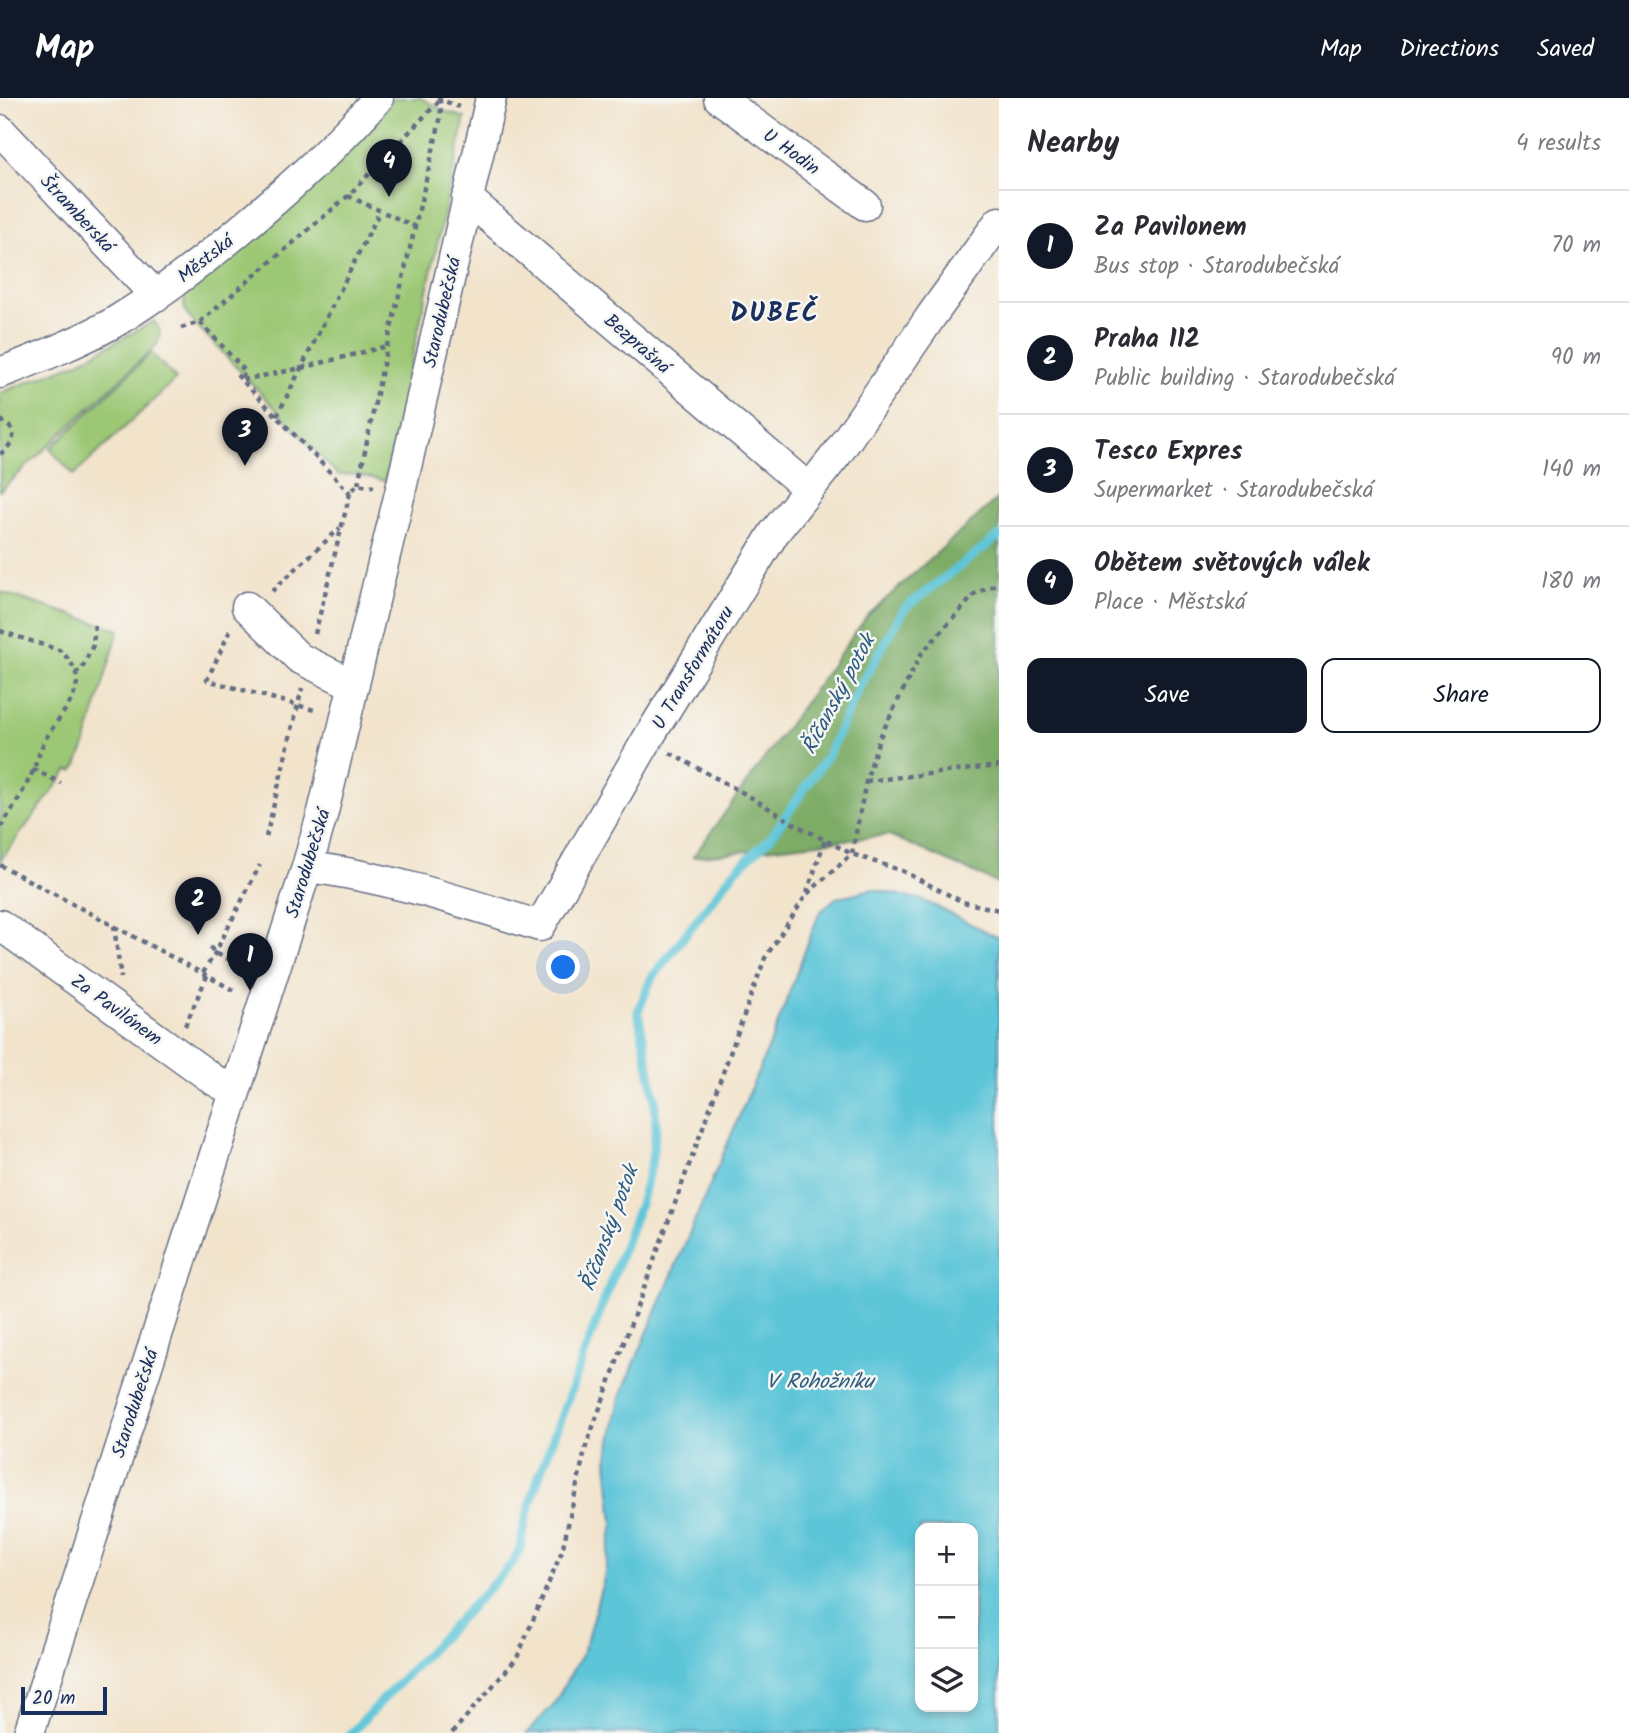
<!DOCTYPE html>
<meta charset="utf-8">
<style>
:root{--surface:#fff;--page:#f7f7f7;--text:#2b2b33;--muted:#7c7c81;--line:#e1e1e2;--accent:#111827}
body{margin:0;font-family:Kalam,sans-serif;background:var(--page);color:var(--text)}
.controls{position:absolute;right:21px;bottom:21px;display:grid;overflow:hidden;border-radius:14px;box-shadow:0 4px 10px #0003}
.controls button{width:63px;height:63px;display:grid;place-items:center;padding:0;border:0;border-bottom:2px solid var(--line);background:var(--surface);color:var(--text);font:35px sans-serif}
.scale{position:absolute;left:21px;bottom:18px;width:86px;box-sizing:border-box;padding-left:7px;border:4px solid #1b2f5e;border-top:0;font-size:19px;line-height:24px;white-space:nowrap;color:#1b2f5e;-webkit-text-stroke:5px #f6f6f2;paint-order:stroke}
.you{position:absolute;left:564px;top:870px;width:24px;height:24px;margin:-18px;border:5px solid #fff;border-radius:50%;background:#1a73e8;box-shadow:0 0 0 10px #1a73e833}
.badge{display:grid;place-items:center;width:46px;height:46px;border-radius:50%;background:var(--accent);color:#fff;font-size:23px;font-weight:700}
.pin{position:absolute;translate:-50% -58px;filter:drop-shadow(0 2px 4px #0008)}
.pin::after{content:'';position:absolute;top:37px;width:24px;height:21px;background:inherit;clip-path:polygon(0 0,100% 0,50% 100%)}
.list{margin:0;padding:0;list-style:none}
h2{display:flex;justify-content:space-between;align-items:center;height:91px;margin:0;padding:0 28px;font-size:30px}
h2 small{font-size:23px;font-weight:400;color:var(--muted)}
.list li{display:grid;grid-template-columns:46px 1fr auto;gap:21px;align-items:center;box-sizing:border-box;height:112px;padding:0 28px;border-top:2px solid var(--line)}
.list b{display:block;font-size:26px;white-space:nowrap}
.list p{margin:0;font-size:23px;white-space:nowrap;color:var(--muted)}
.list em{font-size:23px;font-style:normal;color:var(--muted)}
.actions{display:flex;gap:14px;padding:21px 28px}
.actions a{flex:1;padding:16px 0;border:2px solid var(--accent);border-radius:14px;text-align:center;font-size:24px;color:var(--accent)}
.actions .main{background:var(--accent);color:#fff}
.icon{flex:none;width:38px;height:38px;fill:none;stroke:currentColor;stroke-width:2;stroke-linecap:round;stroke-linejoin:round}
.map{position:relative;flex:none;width:999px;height:1635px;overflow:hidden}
header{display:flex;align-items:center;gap:42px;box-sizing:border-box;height:98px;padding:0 35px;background:var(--accent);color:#fff}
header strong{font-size:33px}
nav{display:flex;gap:38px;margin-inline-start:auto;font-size:24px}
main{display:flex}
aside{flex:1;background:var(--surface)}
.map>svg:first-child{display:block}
.green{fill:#9cc875;stroke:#5c7c6a;stroke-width:2}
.forest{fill:#7dac66;stroke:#4c6e62;stroke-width:2}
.water{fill:#5cc5d8;stroke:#3c7a9b;stroke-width:2;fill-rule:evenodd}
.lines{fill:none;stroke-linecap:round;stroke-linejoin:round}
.stream{stroke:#5cc5d8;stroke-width:9}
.minor-casing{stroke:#666e84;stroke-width:33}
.path{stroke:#666e84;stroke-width:4.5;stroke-dasharray:5 5;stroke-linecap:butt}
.minor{stroke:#fff;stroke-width:30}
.labels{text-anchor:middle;stroke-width:5;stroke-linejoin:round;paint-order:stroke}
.street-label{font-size:19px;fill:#1b2f5e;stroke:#f6f6f2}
.water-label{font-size:21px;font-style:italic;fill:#2e5c83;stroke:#f6f6f2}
.district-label{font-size:26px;font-weight:bold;letter-spacing:2px;fill:#1b2f5e;stroke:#f6f6f2}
</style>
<header>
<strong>Map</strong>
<nav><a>Map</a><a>Directions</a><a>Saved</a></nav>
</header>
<main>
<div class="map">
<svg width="999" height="1635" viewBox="0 0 999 1635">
<rect width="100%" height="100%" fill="#f6f6f2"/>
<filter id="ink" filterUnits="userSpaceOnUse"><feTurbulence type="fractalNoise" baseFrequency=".0143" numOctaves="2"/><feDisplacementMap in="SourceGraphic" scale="14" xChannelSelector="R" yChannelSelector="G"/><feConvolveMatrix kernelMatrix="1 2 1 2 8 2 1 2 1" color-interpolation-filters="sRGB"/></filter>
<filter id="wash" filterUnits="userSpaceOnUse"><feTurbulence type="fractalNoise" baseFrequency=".00686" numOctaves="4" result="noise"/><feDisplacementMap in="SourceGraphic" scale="28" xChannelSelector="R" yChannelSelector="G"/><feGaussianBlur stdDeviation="1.57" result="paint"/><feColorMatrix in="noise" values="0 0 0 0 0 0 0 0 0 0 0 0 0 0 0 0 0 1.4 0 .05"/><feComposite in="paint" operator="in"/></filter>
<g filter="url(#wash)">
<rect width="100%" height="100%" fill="#f2e3cb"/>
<path class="green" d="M395,0H421L444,13L465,20L385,383L355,376L338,377L188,218C183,209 183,203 186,193L322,75Z
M154,223C162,233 161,238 156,248L0,393V295L77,265Z
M151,255L176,281L74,377L50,351Z
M0,494L119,532L84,650L76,669L73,673L68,672L0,763Z"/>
<path class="forest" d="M999,399V786L889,737L693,759L868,517Z"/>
<path class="water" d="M872,791L923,802L999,840V1635H527L554,1606L584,1552L604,1480L613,1425L607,1363L620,1299L772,941L819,815L836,800ZM920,1430H973V1609H920Z"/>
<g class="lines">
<path class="stream" d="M351,1635L512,1466L521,1449L525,1424L538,1381L640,1106L651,1067L656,1029L655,1001L638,914L651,881L734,774L771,739L828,657L859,589L905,510L999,438"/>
</g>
</g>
<g filter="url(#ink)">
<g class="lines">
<g class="minor-casing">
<path id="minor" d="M719,0L865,107
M0,32L156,198
M467,100L809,391
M0,275C38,260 77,245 113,225C168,192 218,152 267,109C306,75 344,40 378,0
M247,509L299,560L354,587
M307,769C384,778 466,805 540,828L647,642L774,435L837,356L932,217L999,124
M0,827L214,982L234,993
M29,1635L246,960L307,769L323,714L400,395L491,0"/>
</g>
<path class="path" d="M437,0L459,9
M348,98L416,129
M200,224L348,98L440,2
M181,230L200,224L246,274L241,280
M237,277L350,395
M243,282L302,270L387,248
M277,318L380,113
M0,322C20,332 15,345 0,356
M358,386L387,248L441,18L440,2
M272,493L340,430
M0,533L59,552C68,559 78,572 77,585C75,604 54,625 45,642C40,652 37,663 33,673C24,693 12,712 0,730
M230,533L207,582L318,613
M315,536L350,395L358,386L374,389
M75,575L81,573L93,547L95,525
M670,655L747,697L798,728L852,756L902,773L963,804L999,812
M33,671L61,685
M866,683L999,668
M266,739L302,590
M0,767L237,894
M807,795L825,742
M114,828L121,880
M210,849L215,855L246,869
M203,875L215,855L260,767
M185,928L207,878
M452,1635L517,1560L562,1453L586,1348L765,860L807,796L852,756L866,683L879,641L921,556L976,495L999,485"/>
<use href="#minor" class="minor"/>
</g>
</g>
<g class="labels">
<g class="street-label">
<text transform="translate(792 53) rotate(36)" y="7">U Hodin</text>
<text transform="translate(78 115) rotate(47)" y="7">Štramberská</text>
<text transform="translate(205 160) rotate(-38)" y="7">Městská</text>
<text transform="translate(441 214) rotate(-77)" y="7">Starodubečská</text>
<text transform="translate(638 245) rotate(41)" y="7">Bezprašná</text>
<text transform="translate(692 569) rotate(-59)" y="7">U Transformátoru</text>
<text transform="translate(307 765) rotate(-73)" y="7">Starodubečská</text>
<text transform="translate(117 911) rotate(36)" y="7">Za Pavilónem</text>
<text transform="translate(134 1305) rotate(-72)" y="7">Starodubečská</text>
</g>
<g class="water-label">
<text transform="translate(838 596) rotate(-62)" y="7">Říčanský potok</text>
<text transform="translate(609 1130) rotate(-70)" y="7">Říčanský potok</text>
<text x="820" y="1290">V Rohožníku</text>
</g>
<g class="district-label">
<text x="775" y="223">DUBEČ</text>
</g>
</g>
</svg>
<div class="controls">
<button>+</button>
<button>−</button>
<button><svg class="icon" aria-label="layers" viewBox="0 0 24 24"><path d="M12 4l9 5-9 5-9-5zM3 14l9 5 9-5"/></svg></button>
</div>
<div class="scale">20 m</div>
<div class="you"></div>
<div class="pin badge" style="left:250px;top:893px">1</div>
<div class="pin badge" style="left:198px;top:837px">2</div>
<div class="pin badge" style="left:245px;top:368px">3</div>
<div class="pin badge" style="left:389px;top:99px">4</div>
</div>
<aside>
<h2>Nearby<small>4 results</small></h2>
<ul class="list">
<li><span class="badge">1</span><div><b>Za Pavilonem</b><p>Bus stop · Starodubečská</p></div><em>70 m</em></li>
<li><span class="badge">2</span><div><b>Praha 112</b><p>Public building · Starodubečská</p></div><em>90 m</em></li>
<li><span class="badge">3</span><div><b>Tesco Expres</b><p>Supermarket · Starodubečská</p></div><em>140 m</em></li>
<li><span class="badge">4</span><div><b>Obětem světových válek</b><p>Place · Městská</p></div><em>180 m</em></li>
</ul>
<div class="actions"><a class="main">Save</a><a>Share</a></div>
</aside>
</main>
